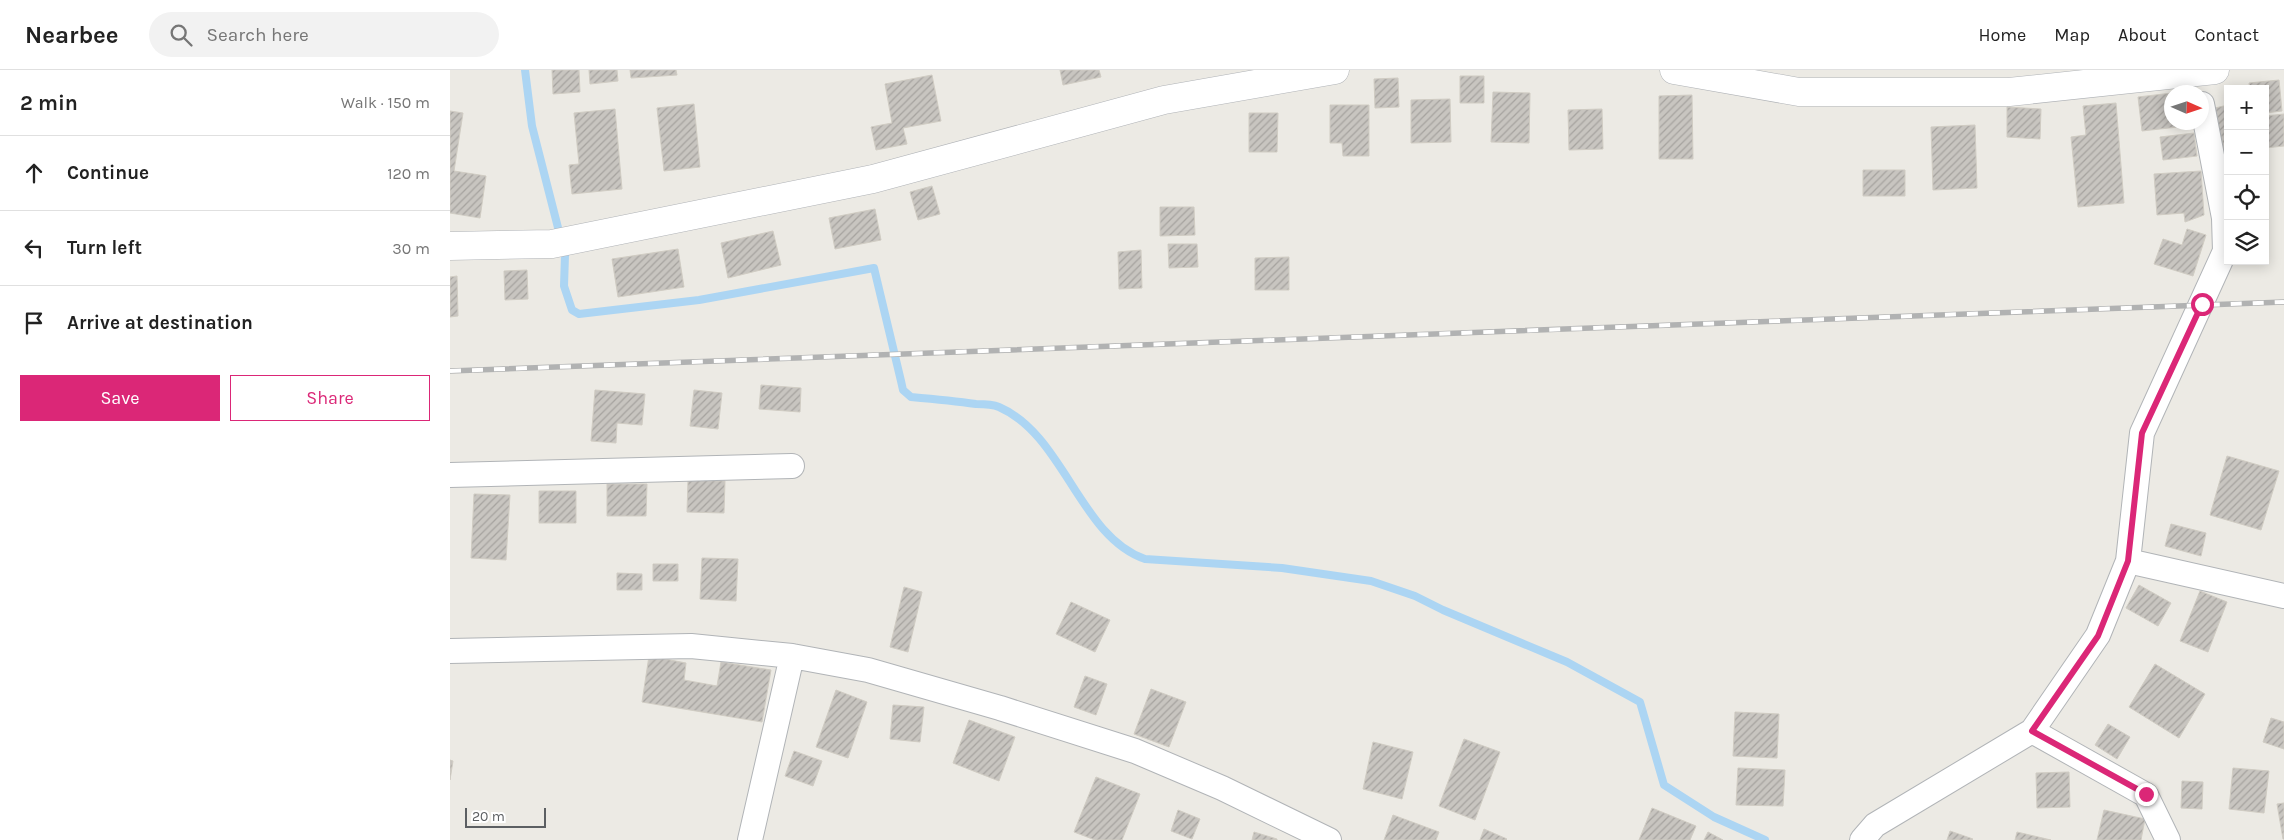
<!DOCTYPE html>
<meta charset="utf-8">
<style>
:root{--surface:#fff;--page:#f2f2f2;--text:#222;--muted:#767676;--line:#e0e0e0;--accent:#db2777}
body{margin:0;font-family:Karla,sans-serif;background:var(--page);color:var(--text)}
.controls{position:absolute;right:15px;top:15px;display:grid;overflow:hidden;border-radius:0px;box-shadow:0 2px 12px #0003}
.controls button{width:45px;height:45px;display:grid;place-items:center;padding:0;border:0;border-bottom:1px solid var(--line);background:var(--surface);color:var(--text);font:25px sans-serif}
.compass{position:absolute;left:1714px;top:15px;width:45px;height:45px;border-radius:50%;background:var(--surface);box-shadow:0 2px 12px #0003;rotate:93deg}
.scale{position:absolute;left:15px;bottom:12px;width:81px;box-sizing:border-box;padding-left:5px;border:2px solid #5c5f62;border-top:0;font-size:14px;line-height:18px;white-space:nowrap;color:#5c5f62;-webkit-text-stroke:4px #fff;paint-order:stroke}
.stop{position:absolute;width:15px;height:15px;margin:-11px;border:4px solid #db2777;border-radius:50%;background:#fff}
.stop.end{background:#db2777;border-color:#fff;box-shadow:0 1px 5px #0008}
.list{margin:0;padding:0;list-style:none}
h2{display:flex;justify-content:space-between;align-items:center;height:65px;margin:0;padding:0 20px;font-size:21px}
h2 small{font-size:16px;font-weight:400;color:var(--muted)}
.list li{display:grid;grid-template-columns:32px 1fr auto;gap:15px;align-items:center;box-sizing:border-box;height:75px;padding:0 20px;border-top:1px solid var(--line)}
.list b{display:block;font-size:19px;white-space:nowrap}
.list em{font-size:16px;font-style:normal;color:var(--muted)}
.actions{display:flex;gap:10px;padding:15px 20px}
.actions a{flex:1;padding:11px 0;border:1px solid var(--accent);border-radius:0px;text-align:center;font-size:18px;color:var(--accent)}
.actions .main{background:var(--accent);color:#fff}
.icon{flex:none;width:28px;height:28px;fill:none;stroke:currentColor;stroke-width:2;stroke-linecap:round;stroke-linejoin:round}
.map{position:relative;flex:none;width:1834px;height:770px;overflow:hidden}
header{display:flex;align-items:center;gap:30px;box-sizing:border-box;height:70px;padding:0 25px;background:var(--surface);border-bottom:1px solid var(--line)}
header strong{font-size:24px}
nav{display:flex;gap:28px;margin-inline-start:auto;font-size:18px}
.search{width:350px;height:45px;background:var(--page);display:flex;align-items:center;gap:12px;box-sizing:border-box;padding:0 18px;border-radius:28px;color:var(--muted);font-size:19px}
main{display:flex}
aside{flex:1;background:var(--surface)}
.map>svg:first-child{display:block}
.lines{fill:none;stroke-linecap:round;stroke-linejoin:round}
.stream{stroke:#acd5f3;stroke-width:8}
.building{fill:url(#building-hatch);stroke:#d0ccc3}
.street-casing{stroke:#b1b4b7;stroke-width:26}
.secondary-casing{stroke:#b0b3b7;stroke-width:29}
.street{stroke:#fff;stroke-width:24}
.secondary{stroke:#fff;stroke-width:28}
.rail-casing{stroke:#b1b2b2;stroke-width:5.5}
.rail{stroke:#fff;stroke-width:4;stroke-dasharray:11;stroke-linecap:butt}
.route{stroke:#db2777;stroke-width:6}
</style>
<header>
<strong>Nearbee</strong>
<div class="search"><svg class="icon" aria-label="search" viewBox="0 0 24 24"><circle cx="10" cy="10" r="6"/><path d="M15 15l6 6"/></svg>Search here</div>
<nav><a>Home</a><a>Map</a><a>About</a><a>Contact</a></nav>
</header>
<main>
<aside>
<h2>2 min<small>Walk · 150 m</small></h2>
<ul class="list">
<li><svg class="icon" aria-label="ahead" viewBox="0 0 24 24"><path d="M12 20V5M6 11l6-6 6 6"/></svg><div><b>Continue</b></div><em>120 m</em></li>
<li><svg class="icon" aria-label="left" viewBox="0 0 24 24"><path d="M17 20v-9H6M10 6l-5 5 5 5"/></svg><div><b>Turn left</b></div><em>30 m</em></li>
<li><svg class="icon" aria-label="arrive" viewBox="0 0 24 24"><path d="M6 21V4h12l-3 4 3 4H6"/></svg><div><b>Arrive at destination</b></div></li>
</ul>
<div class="actions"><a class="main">Save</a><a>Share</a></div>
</aside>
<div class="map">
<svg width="1834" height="770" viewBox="0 0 1834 770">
<defs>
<pattern id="building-hatch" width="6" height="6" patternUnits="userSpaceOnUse" patternTransform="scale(1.25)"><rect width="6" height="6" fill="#c8c5c0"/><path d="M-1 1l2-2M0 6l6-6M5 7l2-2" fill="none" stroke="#a6a39f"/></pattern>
</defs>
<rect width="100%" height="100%" fill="#eceae4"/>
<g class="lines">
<path class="stream" d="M75,0L82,56L115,185L114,216L122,240L129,244L249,230L424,198L451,311L453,320L461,327C483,329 504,331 526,334C533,334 542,334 549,337C614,365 630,467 695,489L832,498L921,511L965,526L993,540L1117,592L1190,632L1214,715L1264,747L1315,770"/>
</g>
<path class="building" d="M102,0H129L130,22L103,24Z
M139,0H167L168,11L140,14Z
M180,0H226L227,5L181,8Z
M610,0H649L651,7L613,15Z
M482,5L491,51L453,58L457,74L426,80L421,57L442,53L435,14Z
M1010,6H1034V33H1010Z
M948,8L949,37L925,38L924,9Z
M1829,10L1832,41L1815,43V19H1800L1799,13Z
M1043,22L1080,23L1079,73L1041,72Z
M1722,23V52H1737V56L1692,61L1688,27Z
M1242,25L1243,89H1209V26Z
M1000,29L1001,72L961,73V30Z
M1666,33L1674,133L1628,137L1621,67L1636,65L1633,36Z
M244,34L250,97L214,101L207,38Z
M880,35H919V86H893L892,73H880Z
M1778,35V86H1775L1765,38Z
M1557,37L1591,39L1590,69L1557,67Z
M165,39L172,119L122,124L119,95L129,94L124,43Z
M1152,39L1153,79L1119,80L1118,40Z
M0,41L13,43L4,101L36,106L30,148L0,143Z
M799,43H828L827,82H799Z
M1834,44V76L1815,78V46Z
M1525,55L1527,118L1483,120L1481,57Z
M1744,63L1747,86L1713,90L1710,67Z
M1413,100H1455V126H1413Z
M1751,101L1754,145L1735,152L1734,143L1707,145L1704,104Z
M482,116L490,144L468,150L460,122Z
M710,137H744L745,165L710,166Z
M425,139L431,170L385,179L379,148Z
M1737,159L1756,165L1743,206L1704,194L1713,169L1732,175Z
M323,161L331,195L278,208L271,173Z
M718,174H747L748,197L719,198Z
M228,179L234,217L168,227L162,189Z
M691,180L692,218L669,219L668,182Z
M839,187V220H805V188Z
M77,200L78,229L55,230L54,201Z
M7,206L8,246L0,247V207Z
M311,315L351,318L350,342L309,339Z
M145,320L195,324L192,355L167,353L166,373L141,371Z
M244,320L272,323L268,359L240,356Z
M1777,386L1829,401L1811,460L1760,445Z
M238,410L275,411L274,443L237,442Z
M157,414H197L196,446H157Z
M89,421H126V453H89Z
M24,424L60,425L56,490L21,488Z
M1721,454L1756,463L1751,486L1715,476Z
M252,488L288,489L286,531L250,529Z
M203,494H228V511H203Z
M167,503L192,504V520H167Z
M1689,515L1721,533L1708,556L1676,538Z
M454,517L472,522L458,582L440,577Z
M1750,521L1777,532L1758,582L1730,571Z
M621,532L660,550L645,582L606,564Z
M199,586L236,593L234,610L267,616L271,592L321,600L312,652L192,632Z
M1705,594L1755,624L1729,668L1679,637Z
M635,606L657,614L646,645L624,637Z
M701,619L736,632L719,677L684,664Z
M386,620L417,632L398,688L366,677Z
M443,635L474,637L470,672L440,669Z
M1285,642L1329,644L1327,688L1283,686Z
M1821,648L1834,652V679L1813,672Z
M519,650L565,667L549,711L503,693Z
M1658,654L1680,667L1667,689L1645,675Z
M1014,669L1050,682L1025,750L989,736Z
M923,672L963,682L952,729L913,719Z
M344,681L372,691L363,716L335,706Z
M0,690L3,691L0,710Z
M1288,698L1335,700L1333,736L1286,735Z
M1783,698L1819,701L1814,743L1779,739Z
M1619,702L1620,737L1587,738L1586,703Z
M646,707L690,724L672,770H645L624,762Z
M1732,711L1753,712L1752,739L1731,738Z
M1834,733V769H1833L1827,734Z
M1202,738L1246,756L1240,770H1189Z
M728,740L750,749L742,769L721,761Z
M1654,740L1695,749L1691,770H1647Z
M943,745L989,762L986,770H934Z
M1034,759L1057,769L1056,770H1030Z
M1500,761L1523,769L1522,770H1497Z
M804,762L827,769V770H802Z
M1258,762L1273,770H1254Z
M1567,762L1601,770H1565Z"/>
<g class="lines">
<g class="street-casing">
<path id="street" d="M0,405L342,396
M1678,491L1834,526
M0,581L241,576L342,586L418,600L550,638L685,681L772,718L879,770
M1582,661L1696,725L1718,770
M300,770L342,586
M1412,770L1425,755L1582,661L1648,565L1678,491L1692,363L1775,181L1774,148L1752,34"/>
</g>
<g class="secondary-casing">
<path id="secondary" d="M1224,0L1349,22H1559L1765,0
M0,176L102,174L423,109L714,30L885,0"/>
</g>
<use href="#street" class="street"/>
<use href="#secondary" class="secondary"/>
<g class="rail-casing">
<path id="rail" d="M0,301L1834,232"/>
</g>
<use href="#rail" class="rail"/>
</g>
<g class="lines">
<path class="route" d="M1696,724L1582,661L1648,566L1678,491L1692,363L1752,234"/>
</g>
</svg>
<div class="controls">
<button>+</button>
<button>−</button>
<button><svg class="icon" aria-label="locate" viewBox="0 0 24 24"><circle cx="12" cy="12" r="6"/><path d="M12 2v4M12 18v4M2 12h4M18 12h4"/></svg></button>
<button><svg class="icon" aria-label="layers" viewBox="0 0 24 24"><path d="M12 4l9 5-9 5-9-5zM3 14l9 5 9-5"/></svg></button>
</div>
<svg class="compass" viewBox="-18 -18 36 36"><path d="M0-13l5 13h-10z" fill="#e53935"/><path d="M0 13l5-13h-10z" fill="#767676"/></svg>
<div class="scale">20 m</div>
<div class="stop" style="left:1752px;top:234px"></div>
<div class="stop end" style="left:1696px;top:724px"></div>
</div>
</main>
